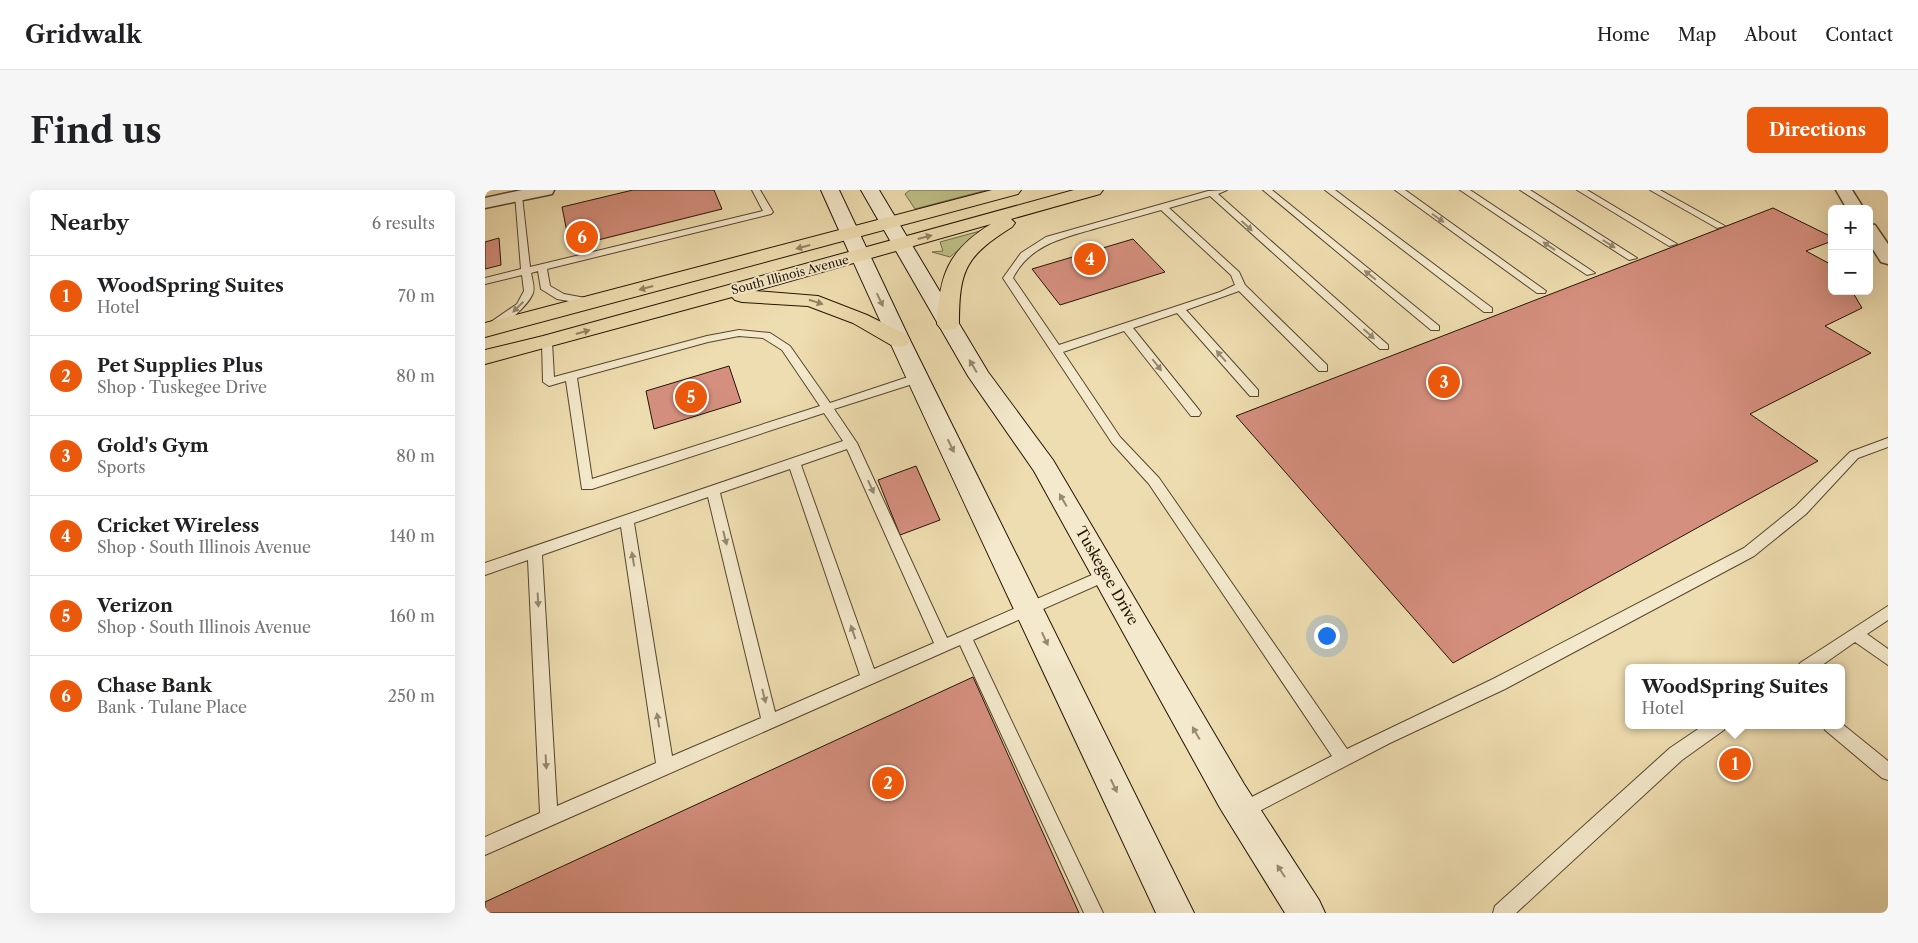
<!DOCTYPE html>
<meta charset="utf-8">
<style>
:root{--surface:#fff;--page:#f6f6f6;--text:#202124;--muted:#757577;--line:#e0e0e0;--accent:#ea580c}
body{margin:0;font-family:"Libre Caslon Text",serif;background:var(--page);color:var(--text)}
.controls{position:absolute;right:15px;top:15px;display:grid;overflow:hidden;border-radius:8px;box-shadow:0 5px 20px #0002}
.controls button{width:45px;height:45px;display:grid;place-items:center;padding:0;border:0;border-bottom:1px solid var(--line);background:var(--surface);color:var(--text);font:25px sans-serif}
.you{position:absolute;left:841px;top:445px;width:18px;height:18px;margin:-12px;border:4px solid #fff;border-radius:50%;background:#1a73e8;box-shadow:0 0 0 8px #1a73e833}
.badge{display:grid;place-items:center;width:32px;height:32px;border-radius:50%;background:var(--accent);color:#fff;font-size:16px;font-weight:700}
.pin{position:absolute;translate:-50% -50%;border:2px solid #fff;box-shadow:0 1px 5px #0006}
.popup{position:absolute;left:1140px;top:474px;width:220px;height:65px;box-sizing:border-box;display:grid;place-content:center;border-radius:8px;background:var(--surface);filter:drop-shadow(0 1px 4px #0005);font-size:16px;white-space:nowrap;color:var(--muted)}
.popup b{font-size:19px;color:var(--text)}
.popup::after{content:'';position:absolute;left:50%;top:100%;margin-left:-10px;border:10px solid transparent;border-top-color:var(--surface)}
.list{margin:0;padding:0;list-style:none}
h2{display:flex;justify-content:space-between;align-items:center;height:65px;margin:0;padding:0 20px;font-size:21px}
h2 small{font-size:16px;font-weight:400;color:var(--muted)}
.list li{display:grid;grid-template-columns:32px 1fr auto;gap:15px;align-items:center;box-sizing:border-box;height:80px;padding:0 20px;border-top:1px solid var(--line)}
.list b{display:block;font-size:19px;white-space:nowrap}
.list p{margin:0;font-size:16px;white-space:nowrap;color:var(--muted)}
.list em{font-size:16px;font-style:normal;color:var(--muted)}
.map{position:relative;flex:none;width:1403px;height:723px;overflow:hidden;border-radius:8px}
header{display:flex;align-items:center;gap:30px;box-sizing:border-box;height:70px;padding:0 25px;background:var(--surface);border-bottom:1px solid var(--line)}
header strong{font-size:24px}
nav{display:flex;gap:28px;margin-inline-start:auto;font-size:18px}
.intro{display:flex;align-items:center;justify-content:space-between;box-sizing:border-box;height:120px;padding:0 30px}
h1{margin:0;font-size:35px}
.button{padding:12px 22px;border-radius:8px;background:var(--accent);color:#fff;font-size:18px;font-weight:700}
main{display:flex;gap:30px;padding:0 30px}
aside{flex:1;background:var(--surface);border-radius:8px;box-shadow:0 5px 20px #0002}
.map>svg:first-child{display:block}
.green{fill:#bebf87;stroke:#716a44}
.building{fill:#d58f7e;stroke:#241400}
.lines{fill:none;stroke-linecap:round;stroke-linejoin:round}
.lane-casing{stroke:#56462c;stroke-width:2}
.street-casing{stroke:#56462c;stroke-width:3}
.secondary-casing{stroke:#241400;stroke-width:2}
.highway-casing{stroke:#241400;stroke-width:2}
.lane{fill:#f4e9cc;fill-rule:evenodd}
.street{fill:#f4e9cc;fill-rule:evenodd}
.secondary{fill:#f4e9cc;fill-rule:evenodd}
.highway{fill:#eeddb0;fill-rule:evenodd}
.oneway{fill:#968970}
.oneway2{fill:#938361}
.labels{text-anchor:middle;stroke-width:4;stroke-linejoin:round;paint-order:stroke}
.far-street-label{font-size:12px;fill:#241400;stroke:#f4e9cc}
.street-label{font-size:15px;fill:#241400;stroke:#f4e9cc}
</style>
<header>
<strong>Gridwalk</strong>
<nav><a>Home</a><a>Map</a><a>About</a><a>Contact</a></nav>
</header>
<div class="intro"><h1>Find us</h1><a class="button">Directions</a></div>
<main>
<aside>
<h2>Nearby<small>6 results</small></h2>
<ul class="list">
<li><span class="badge">1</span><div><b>WoodSpring Suites</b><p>Hotel</p></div><em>70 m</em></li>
<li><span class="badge">2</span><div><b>Pet Supplies Plus</b><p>Shop · Tuskegee Drive</p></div><em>80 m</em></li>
<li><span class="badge">3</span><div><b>Gold's Gym</b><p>Sports</p></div><em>80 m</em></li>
<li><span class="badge">4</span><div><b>Cricket Wireless</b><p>Shop · South Illinois Avenue</p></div><em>140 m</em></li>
<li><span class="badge">5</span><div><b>Verizon</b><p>Shop · South Illinois Avenue</p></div><em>160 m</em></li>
<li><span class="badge">6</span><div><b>Chase Bank</b><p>Bank · Tulane Place</p></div><em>250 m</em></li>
</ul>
</aside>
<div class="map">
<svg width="1403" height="723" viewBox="0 0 1403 723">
<rect width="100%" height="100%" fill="#eeddb0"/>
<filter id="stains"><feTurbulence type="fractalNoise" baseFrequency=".004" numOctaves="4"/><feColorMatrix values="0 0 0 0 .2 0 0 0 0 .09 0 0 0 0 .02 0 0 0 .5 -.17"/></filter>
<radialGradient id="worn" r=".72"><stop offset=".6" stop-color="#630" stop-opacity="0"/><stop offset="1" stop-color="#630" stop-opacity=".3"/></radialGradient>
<path class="green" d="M425,0H502L430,19L420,4Z
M495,41L465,67L447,62L458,61L455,52Z"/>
<path class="building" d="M148,0H229L237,19L85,57L77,17Z
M1288,18L1347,47V51L1321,61L1347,75V101H1367L1377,118L1340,136L1386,163L1265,224L1333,271L968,473L751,226Z
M14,48L16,75L0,79V52Z
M648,49L680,82L575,115L547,79Z
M244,176L256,212L169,239L161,201Z
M431,276L455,330L415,345L393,290Z
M488,487L594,723H0V712Z"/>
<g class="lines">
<g class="lane-casing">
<path id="lane" d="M267,0H275L288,22L286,24L62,79L65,96L79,104L111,110V114L107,115L72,109L56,99L53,81L46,83C47,89 50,97 48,103C44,115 13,144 0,140V136L32,114L39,101L37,85L0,94V88L36,79L30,4L37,6L45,77L278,21Z
M742,0L733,4L903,155V159H895L725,6L684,18L754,82L760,95L842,175V181H834L754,101L701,120L773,200V206H765L692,123L648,138L714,220L716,223L714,226H706L639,141L578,162L635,247L674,288L862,559L1008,489L1259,358L1311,316L1365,262L1403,248V257L1373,268L1321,324L1269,366L1020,499L905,553L757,630L751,627L748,621L751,615L847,566L664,294L627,253L518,88L536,63L561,47L723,1ZM676,20L746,85L750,95L735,102L574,155L528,88C545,54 579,48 612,38C634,32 655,26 676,20Z
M778,0H787L954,136V140H946Z
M840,0H850L1007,118V122H999Z
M910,0H920L1061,101L1060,103H1052Z
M975,0H985L1110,83L1102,85Z
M1035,0H1045L1152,68L1144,70Z
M1092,0H1102L1192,54L1184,56Z
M1165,0H1175L1240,36L1232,38Z
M254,140L285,143L305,156L345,213L429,185H437V191L349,219L372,253L462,448L616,381H626L628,385L626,389L488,450L618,723H599L475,455L0,665V647L55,623L43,370L0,385V373L358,251L339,223L107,299H97L81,191L64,196L58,192L57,152L62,149L67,152L69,187L222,146ZM254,146L278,148L297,160L335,216L107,289L92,188L223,152ZM362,259L449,453L389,479L316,275ZM305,279L375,485L290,522L235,303ZM223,307L276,528L187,566L149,333ZM136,337L171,573L72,616L57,365Z
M1403,416V430L1382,444L1403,459V475L1370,452L1333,478H1312L1315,473Z
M1356,533L1403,571V590L1397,588L1340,540L1338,535H1356Z
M1219,535H1241L1239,540L1197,570L1031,723H1008L1010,716L1185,558Z"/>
</g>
<g class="street-casing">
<path id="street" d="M37,0H69L67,4L0,18V8Z
M1351,0H1367L1379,19H1362Z
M1384,34L1390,35L1403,54V74L1396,72L1384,53Z"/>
</g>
<g class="secondary-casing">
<path id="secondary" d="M336,0H354L425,150L709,723H671C559,482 444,242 336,0Z
M376,0H394L503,182L568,270L759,594L834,710L840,723H800L735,618L549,281L483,186Z"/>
</g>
<g class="highway-casing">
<path id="highway" d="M507,0H536L533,4L0,147V133Z
M589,0H618L615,4L526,29L530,33L527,37C481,66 474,79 474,134L470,139L463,140L456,139L452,134C454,86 463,60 506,34L270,101L333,106L382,125L422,145L425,150L422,155L414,157L406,155L368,133L323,116L257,112L250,110L247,107L0,174V160L58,146Z"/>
</g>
<use href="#lane" class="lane"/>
<use href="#street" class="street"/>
<use href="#secondary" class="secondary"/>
<use href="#highway" class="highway"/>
</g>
<defs><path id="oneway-solid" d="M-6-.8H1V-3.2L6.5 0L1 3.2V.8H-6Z" transform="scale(1.25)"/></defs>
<g class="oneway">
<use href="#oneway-solid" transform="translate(953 28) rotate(35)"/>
<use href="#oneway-solid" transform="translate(762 36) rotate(42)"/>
<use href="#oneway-solid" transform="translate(1124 54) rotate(32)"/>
<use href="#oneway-solid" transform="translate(1064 56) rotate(-146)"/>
<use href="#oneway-solid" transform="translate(885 85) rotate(-141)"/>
<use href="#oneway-solid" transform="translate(395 110) rotate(65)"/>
<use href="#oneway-solid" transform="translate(33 117) rotate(136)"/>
<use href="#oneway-solid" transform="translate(884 144) rotate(42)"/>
<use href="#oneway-solid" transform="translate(736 166) rotate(-131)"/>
<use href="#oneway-solid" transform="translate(672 175) rotate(52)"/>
<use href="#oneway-solid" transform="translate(488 176) rotate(-121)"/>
<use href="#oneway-solid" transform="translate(466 256) rotate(64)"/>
<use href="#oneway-solid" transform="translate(386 297) rotate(66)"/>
<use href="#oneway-solid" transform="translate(578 310) rotate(-120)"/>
<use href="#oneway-solid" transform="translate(240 348) rotate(76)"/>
<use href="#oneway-solid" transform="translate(148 369) rotate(-99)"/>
<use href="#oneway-solid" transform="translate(53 410) rotate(87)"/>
<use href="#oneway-solid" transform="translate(368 442) rotate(-109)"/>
<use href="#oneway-solid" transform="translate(560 449) rotate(65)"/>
<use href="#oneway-solid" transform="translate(279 506) rotate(76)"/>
<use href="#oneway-solid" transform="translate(173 530) rotate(-99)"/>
<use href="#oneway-solid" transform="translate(711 543) rotate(-120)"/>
<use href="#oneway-solid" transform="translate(61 572) rotate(87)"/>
<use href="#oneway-solid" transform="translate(629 596) rotate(65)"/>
<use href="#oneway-solid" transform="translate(796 681) rotate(-123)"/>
</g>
<g class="oneway2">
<use href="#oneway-solid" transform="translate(440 47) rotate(-15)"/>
<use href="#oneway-solid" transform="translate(318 57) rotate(165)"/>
<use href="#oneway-solid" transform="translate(161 98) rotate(165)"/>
<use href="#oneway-solid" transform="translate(331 112) rotate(18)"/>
<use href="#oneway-solid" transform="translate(98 142) rotate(-16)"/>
</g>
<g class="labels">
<g class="far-street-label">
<text transform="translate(305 85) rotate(-15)" y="4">South Illinois Avenue</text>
</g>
<g class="street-label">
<text transform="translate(622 386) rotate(60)" y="5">Tuskegee Drive</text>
</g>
</g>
<rect width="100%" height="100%" filter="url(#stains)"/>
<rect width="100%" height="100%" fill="url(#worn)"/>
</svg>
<div class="controls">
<button>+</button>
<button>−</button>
</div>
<div class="you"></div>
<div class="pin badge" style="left:1250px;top:574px">1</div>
<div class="popup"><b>WoodSpring Suites</b>Hotel</div>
<div class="pin badge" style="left:403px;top:593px">2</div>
<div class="pin badge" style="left:959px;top:192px">3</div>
<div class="pin badge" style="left:605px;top:69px">4</div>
<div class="pin badge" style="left:206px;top:207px">5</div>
<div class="pin badge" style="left:97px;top:47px">6</div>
</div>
</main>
